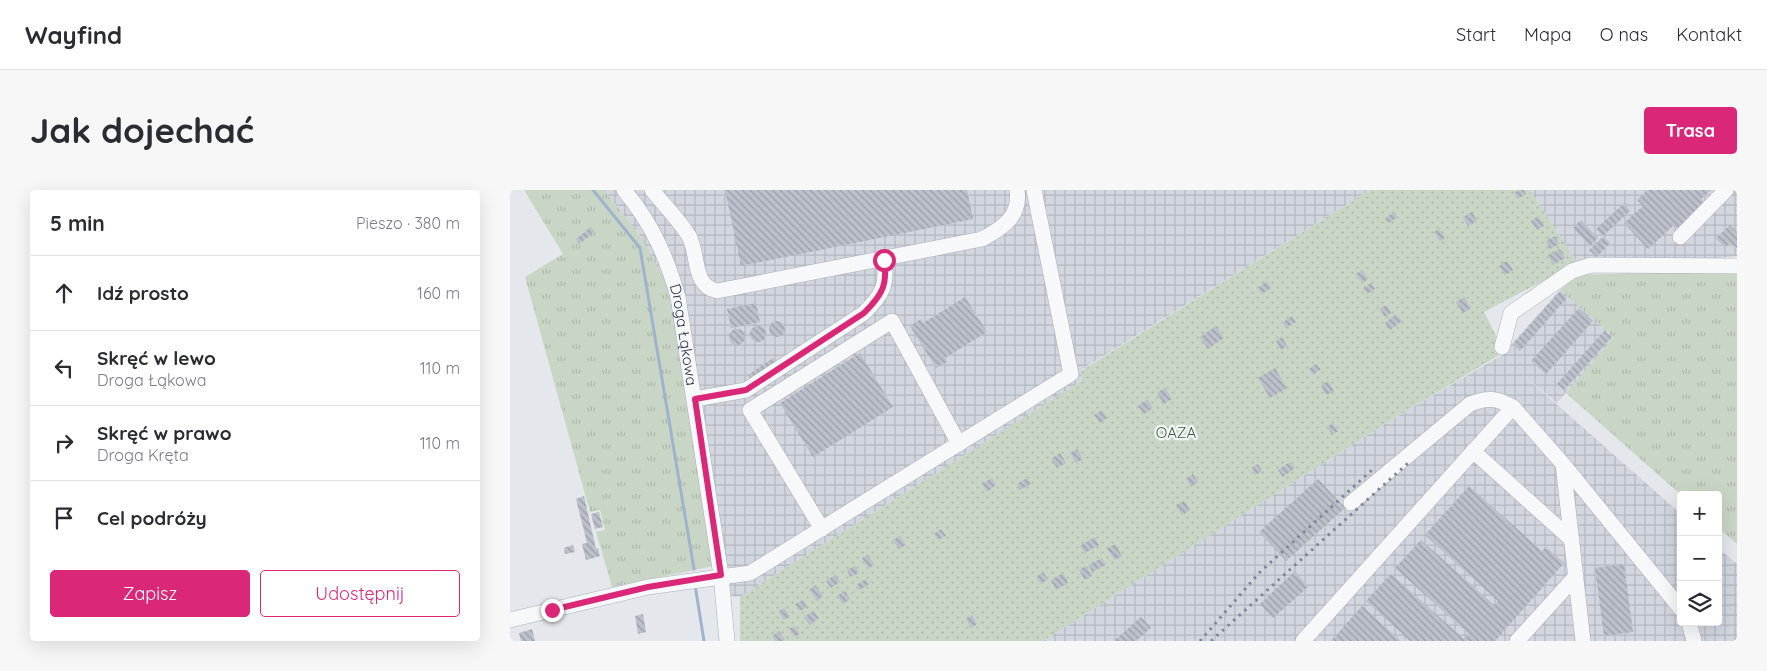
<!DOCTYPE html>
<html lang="pl">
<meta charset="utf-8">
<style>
:root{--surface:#fff;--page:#f7f7f7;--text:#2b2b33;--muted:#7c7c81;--line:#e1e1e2;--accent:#db2777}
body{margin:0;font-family:Quicksand,sans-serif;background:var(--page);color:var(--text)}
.controls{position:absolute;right:15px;bottom:15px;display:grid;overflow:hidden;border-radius:5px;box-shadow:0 5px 20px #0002}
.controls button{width:45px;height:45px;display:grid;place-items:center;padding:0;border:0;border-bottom:1px solid var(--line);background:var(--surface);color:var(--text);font:25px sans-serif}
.stop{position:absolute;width:15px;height:15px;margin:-11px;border:4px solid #db2777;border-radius:50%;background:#fff}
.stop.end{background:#db2777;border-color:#fff;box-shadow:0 1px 5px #0008}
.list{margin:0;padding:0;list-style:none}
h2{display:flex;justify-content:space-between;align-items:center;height:65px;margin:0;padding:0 20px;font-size:21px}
h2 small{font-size:16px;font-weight:400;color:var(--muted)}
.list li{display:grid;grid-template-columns:32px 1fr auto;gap:15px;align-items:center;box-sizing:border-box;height:75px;padding:0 20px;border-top:1px solid var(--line)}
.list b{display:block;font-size:19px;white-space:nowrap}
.list p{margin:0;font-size:16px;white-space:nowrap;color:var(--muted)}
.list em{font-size:16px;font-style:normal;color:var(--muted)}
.actions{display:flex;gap:10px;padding:15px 20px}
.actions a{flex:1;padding:11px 0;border:1px solid var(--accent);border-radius:5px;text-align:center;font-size:18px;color:var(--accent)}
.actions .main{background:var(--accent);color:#fff}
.icon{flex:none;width:28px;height:28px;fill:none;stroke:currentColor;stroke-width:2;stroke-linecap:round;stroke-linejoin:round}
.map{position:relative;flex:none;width:1227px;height:451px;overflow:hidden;border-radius:5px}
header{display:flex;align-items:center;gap:30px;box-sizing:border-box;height:70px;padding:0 25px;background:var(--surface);border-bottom:1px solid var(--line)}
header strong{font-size:24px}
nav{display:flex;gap:28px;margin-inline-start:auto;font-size:18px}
.intro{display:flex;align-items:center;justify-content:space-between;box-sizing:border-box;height:120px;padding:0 30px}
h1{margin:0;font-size:35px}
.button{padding:12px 22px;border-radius:5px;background:var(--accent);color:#fff;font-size:18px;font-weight:700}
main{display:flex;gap:30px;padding:0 30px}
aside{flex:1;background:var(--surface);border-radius:5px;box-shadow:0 5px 20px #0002}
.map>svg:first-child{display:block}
.industrial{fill:url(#industrial-grid)}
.grass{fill:url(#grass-tufts)}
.garden{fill:url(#garden-dots)}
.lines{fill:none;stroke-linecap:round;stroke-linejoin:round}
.stream{stroke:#9fb4cc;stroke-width:3}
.building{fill:url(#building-back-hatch)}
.minor-casing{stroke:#a9aeb7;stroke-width:16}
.minor{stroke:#f7f8fa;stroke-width:15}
.rail{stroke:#7d8696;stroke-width:3;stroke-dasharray:2.5 5;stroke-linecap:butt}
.route{stroke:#db2777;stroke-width:6}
.labels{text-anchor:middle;stroke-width:4.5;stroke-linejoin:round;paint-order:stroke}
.street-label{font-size:15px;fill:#2b3445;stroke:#f4f6f9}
.park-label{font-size:15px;fill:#3f6138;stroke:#f4f6f9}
</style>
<header>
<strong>Wayfind</strong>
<nav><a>Start</a><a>Mapa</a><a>O nas</a><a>Kontakt</a></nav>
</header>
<div class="intro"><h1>Jak dojechać</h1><a class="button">Trasa</a></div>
<main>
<aside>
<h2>5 min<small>Pieszo · 380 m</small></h2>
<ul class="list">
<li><svg class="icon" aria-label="ahead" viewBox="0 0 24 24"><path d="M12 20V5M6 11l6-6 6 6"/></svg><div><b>Idź prosto</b></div><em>160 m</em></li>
<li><svg class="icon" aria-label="left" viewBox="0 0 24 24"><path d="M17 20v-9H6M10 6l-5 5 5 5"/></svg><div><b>Skręć w lewo</b><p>Droga Łąkowa</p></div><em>110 m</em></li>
<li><svg class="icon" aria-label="right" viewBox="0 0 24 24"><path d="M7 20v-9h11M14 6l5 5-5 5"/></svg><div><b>Skręć w prawo</b><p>Droga Kręta</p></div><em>110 m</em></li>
<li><svg class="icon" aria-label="arrive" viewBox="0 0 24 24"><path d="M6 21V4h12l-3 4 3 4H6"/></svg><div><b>Cel podróży</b></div></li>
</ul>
<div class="actions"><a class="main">Zapisz</a><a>Udostępnij</a></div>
</aside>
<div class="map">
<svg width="1227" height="451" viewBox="0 0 1227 451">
<defs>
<pattern id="industrial-grid" width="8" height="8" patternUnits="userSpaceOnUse" patternTransform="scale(1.25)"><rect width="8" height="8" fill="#d2d6de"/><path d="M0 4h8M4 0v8" fill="none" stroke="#b4b8c0"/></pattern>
<pattern id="grass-tufts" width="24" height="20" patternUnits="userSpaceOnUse" patternTransform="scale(1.25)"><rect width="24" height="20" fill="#c9d6c5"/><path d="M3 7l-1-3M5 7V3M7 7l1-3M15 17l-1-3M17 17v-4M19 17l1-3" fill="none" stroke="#adb8ab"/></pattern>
<pattern id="garden-dots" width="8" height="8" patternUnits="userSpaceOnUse" patternTransform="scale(1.25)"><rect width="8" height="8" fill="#c9d6c5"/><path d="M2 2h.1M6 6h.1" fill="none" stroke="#adb8ab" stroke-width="1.8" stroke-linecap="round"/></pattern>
<pattern id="building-back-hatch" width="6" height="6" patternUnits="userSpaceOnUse" patternTransform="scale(1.25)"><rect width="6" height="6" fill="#bbc0ca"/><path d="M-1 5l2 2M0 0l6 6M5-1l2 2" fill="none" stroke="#989da6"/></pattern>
</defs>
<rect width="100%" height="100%" fill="#e4e7ec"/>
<path class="industrial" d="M94,0H860L571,180L572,191L230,407L207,405L204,376L130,46Z
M1020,0H1227V66L1192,70L1077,68L1067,73Z
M1050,100L1105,147L1047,213L1009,181L1171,324V432H1208V358L1227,374V451H533L886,227L992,165Z"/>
<path class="grass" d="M14,0H94L130,46L157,94L204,376L102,397L86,342L95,340L90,320L80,322L15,87L53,64Z
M1227,80V354L1208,338V305H1171L1056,203L1104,147L1050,100L1066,85Z"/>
<path class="garden" d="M860,0H1020L1067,73L974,122L994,161L991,164L886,227L533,451H230V407L572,191L571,181Z"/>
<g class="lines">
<path class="stream" d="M83,0L130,58L184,379
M185,395L194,451"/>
</g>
<path class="building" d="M215,0H457L463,29L231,76Z
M1009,0H1014L1016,4L1008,9L1004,3Z
M1138,0H1201L1191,9L1197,15L1170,42L1164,35L1138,59L1114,33L1133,16L1127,10Z
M1114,13L1120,21L1093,46L1086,39Z
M884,22L888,27L879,33L875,28Z
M962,22L967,31L958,36L953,27Z
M1028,26L1034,36L1027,40L1021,31Z
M1071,30L1088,48L1080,56L1063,38Z
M1220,35L1227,42V58L1220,53L1215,58L1206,48Z
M81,37L85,42L69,54L66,49Z
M929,39L935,48L930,51L924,42Z
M1045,46L1049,54L1040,59L1036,51Z
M1093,47L1100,53L1087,67L1079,60Z
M1050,59L1055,68L1043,75L1038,65Z
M997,71L1003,80L995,85L989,76Z
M852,80L858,89L852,93L846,84Z
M757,91L761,98L752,104L748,98Z
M861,93L865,99L857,104L853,98Z
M1050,101L1057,108L1010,161L1003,154Z
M455,107L477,142L435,168L437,172L426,178L400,136L411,129L413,133Z
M954,107L961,118L953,123L946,112Z
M246,113L250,132L221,138L217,119Z
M876,115L881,123L875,127L870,119Z
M1069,118L1083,131L1036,184L1021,171Z
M886,124L892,131L880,140L875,133Z
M782,126L786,132L776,138L773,132Z
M259 139a8 8 0 1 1 16 0a8 8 0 1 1-16 0Z
M240 144a8 8 0 1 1 16 0a8 8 0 1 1-16 0Z
M706,136L714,148L698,159L690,147Z
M219 147a8 8 0 1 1 16 0a8 8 0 1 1-16 0Z
M1094,141L1102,147L1054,200L1047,194Z
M772,147L777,156L771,160L766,151Z
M350,163L383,217L303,267L270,213Z
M263,168L266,172L241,189L238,185Z
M806,174L811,179L803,185L799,179Z
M765,178L777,198L760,208L748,188Z
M818,191L824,201L816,205L811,195Z
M655,198L662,209L654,214L647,203Z
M637,210L643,218L634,224L628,216Z
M592,220L597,228L590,233L584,225Z
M823,233L828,241L822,245L817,237Z
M567,259L573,269L566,273L560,263Z
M550,263L556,273L547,278L541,269Z
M780,272L785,278L773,287L768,280Z
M748,274L752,281L745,285L742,277Z
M683,284L688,292L681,297L676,289Z
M482,288L486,295L477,302L472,294Z
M517,288L521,294L510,300L507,294Z
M808,289L835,318L776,371L749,342Z
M959,296L1032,361L1036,357L1054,373L985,451H900L856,411L881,384L954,449L959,444L885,378L911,350L984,415L988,411L915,345Z
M74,306L86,359L88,358L90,366L76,370L72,354L77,353L66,309Z
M674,311L680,320L672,325L666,315Z
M89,322L93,337L85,339L81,324Z
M431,339L436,346L428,350L424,344Z
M390,346L396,355L389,359L383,350Z
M585,347L589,355L575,363L570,356Z
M605,354L612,366L605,370L597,359Z
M63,355L65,362L55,364L54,358Z
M358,365L364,375L358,379L352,368Z
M592,368L596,375L582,382L579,375Z
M1114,374L1123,442L1094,446L1085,378Z
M345,376L349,383L340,387L337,380Z
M576,376L582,386L575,390L569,380Z
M785,381L798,397L763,428L750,414Z
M533,382L538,389L531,394L526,387Z
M553,383L558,393L546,400L541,390Z
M325,385L330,392L321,398L316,391Z
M356,389L359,394L350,400L346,395Z
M305,395L313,406L307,411L299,400Z
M335,401L340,409L333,414L327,406Z
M293,410L297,417L290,421L285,414Z
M852,416L891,451H821Z
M274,418L280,426L274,430L268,422Z
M303,421L309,428L300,435L294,427Z
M133,424L136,442L128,444L125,426Z
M462,425L467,434L461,438L456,429Z
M631,427L641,438L626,451H604Z
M284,436L290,444L284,447L279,439Z
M22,439L25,451H11L9,443Z
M269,441L275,450L273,451H265L262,446Z"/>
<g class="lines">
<g class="minor-casing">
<g id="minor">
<path id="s1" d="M114,0C142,34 156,65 168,107L211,385L217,451"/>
<path d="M142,0C154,15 169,30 179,46C189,64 182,96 207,101L472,49C493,38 511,26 507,0"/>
<path d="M1170,47L1216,0"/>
<path d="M992,157L1001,123L1062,81L1081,75L1227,76"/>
<path d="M185,209L236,200L354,123C372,105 378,95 374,70"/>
<path d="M963,261L1062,350"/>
<path d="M1053,274L1171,419"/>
<path d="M841,313L960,214C977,207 987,208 1003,217"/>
<path d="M312,339L240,220L382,131L449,254"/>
<path d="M0,430L138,397L240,383L561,184L524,0"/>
<path d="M1179,432L1184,451"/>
<path d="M793,451L1003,217L1053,274L1073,451"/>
<path d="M1007,451L1066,386"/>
</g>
</g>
<use href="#minor" class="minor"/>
<path class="rail" d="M690,451L749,383L863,279
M701,451L898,273"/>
</g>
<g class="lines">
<path class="route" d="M42,420L138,397L211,385L185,209L236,200L354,123C372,105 378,95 374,70"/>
</g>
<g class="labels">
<g class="street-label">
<text dy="5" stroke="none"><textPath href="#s1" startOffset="159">Droga Łąkowa</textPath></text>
</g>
<g class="park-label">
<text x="666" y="248">OAZA</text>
</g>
</g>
</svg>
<div class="controls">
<button>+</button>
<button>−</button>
<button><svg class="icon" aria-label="layers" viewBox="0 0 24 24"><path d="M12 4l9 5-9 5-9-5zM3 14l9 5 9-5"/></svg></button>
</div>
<div class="stop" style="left:374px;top:70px"></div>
<div class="stop end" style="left:42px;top:420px"></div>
</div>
</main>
